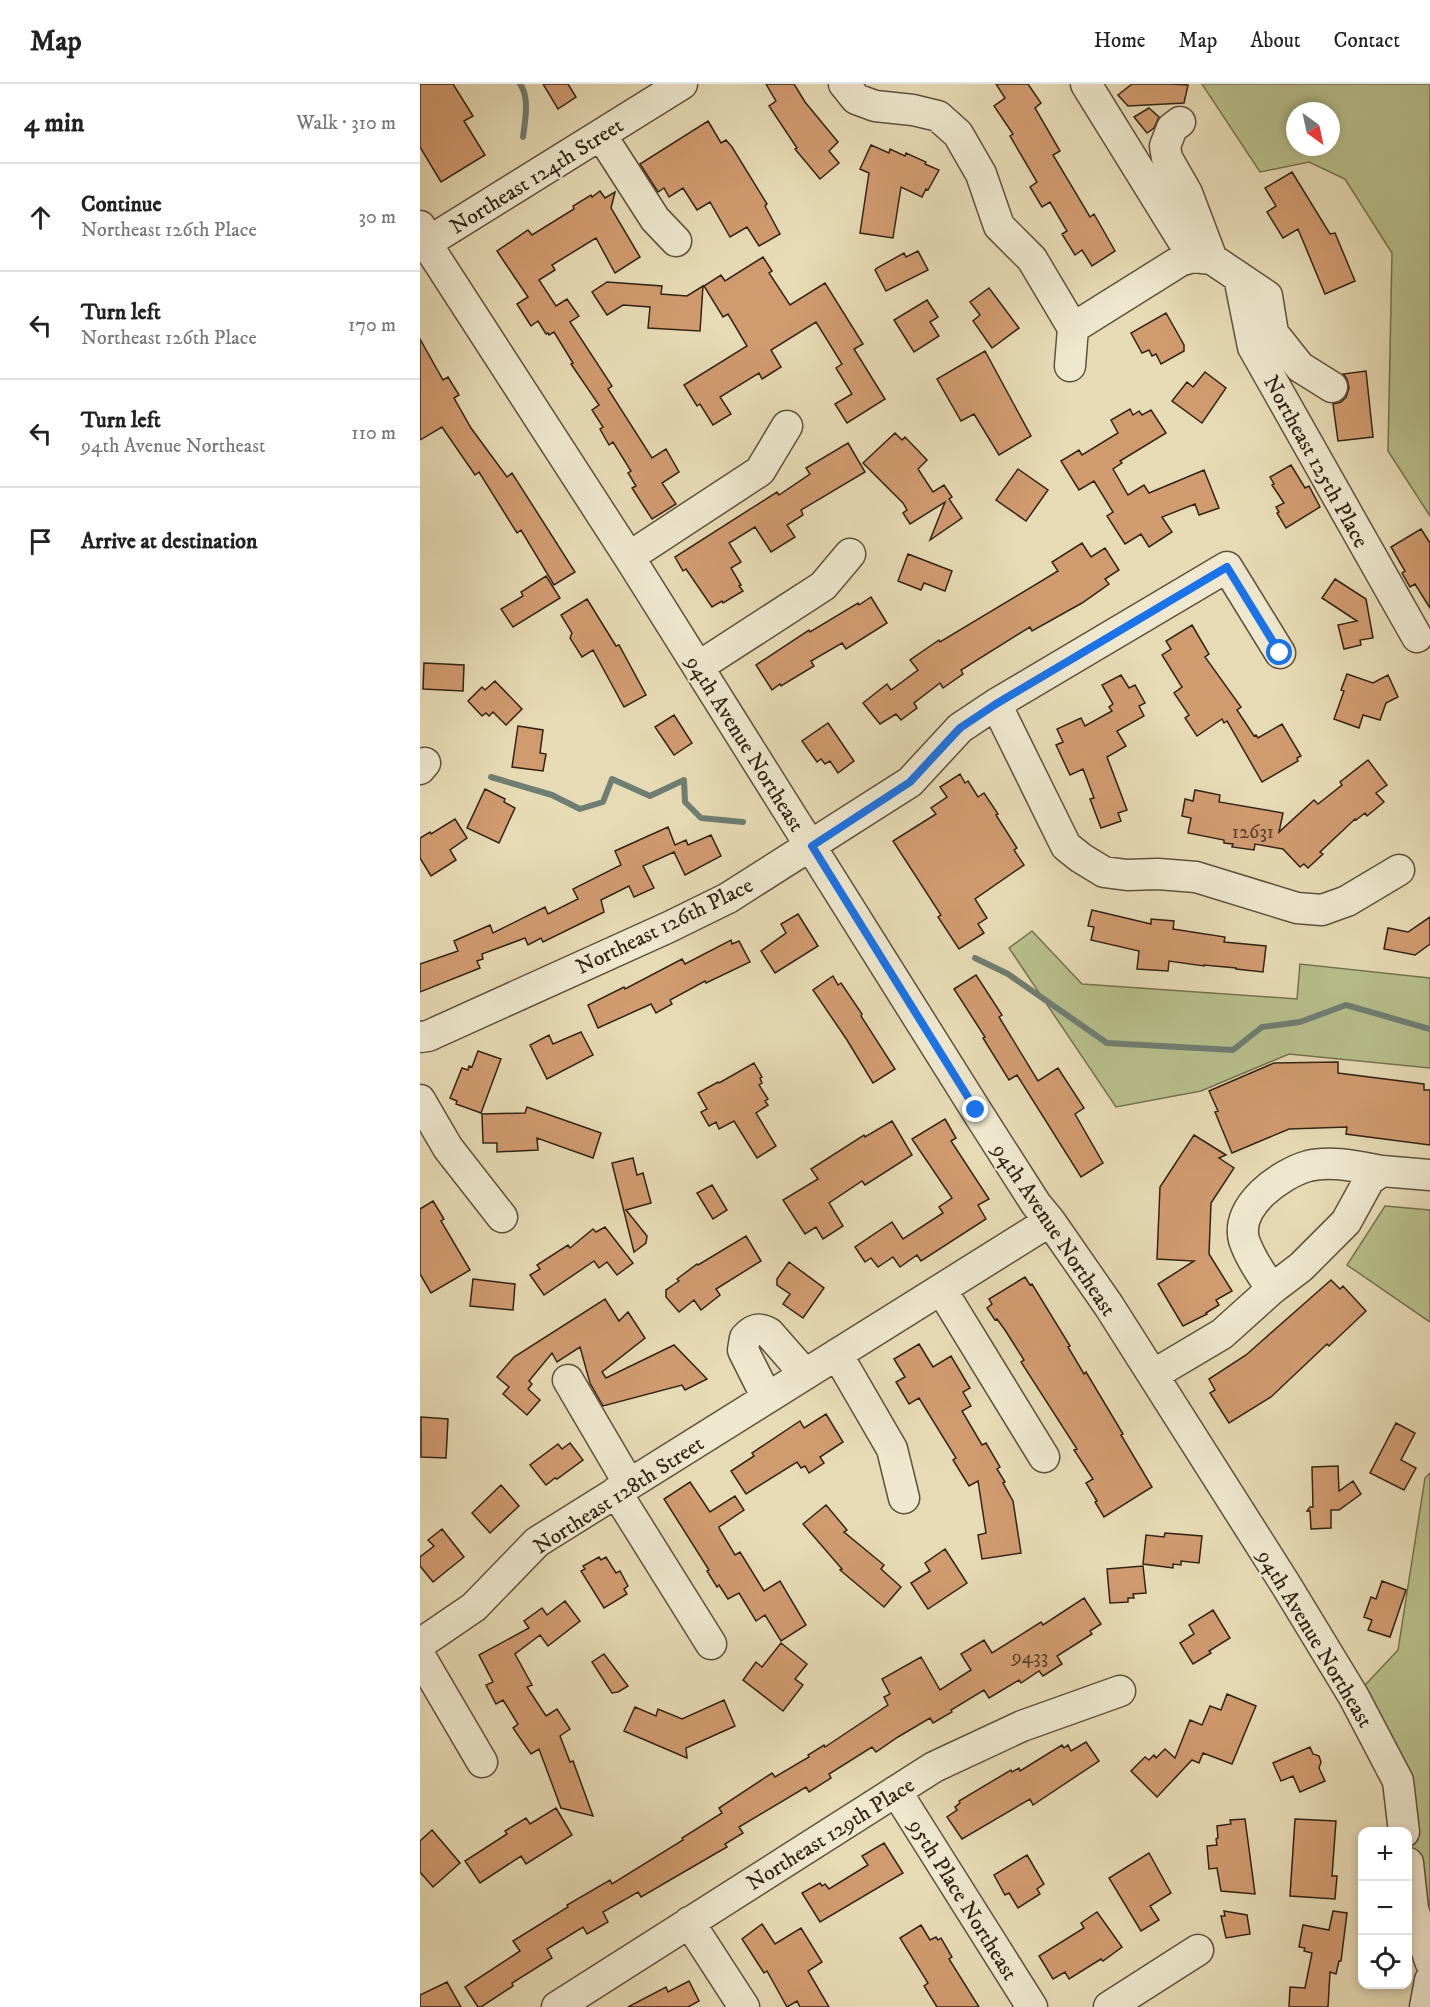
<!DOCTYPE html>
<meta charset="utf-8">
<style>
:root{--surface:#fff;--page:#f6f6f6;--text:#222;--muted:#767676;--line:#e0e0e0}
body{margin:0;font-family:"IM FELL DW Pica",serif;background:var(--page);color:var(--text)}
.controls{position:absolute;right:18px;bottom:18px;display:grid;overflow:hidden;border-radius:12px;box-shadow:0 3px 9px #0003}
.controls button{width:54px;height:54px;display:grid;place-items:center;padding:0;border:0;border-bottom:2px solid var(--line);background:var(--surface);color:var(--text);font:30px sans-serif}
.compass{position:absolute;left:866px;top:18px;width:54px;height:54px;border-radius:50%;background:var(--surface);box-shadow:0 3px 9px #0003;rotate:147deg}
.stop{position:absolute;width:18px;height:18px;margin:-14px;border:4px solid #1a73e8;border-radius:50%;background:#fff}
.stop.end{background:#1a73e8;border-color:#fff;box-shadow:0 2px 6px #0008}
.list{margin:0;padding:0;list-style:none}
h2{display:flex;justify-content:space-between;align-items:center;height:78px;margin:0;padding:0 24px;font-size:26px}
h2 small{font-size:20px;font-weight:400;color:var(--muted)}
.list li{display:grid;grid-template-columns:39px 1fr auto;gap:18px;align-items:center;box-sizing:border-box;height:108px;padding:0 24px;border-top:2px solid var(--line)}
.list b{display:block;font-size:22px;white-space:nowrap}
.list p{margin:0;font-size:20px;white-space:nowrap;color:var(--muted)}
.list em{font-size:20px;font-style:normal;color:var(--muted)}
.icon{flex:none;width:33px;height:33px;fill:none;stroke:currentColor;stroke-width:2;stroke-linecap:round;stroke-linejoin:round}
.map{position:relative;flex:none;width:1010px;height:1923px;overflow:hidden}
header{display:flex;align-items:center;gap:36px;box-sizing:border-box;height:84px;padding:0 30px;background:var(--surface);border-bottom:2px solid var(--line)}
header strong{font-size:28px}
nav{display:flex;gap:33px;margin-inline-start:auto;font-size:21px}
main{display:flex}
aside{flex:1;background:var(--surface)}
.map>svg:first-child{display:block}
.green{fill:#b8c08c;stroke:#757250;stroke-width:1.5;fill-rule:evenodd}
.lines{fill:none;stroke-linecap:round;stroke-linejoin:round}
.stream{stroke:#6f7e72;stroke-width:6}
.building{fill:#d19b70;stroke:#322314;stroke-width:1.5}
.minor-casing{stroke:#5f513c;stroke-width:33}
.minor{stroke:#efe8cf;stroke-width:30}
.route{stroke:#1a73e8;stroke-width:8}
.labels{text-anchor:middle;stroke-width:4.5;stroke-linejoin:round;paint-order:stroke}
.number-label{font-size:20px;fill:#5a412b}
.street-label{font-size:22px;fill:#322314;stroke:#efe8cf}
</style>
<header>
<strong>Map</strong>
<nav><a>Home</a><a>Map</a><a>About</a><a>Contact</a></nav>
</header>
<main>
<aside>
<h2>4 min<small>Walk · 310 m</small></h2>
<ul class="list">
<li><svg class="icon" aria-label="ahead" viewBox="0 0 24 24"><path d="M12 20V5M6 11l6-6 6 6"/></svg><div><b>Continue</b><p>Northeast 126th Place</p></div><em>30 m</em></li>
<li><svg class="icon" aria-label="left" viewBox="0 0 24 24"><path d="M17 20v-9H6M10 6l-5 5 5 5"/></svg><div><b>Turn left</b><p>Northeast 126th Place</p></div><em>170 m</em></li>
<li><svg class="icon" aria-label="left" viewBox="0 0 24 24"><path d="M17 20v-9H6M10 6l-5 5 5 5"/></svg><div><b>Turn left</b><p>94th Avenue Northeast</p></div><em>110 m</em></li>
<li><svg class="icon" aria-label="arrive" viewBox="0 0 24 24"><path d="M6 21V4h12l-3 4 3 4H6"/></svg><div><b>Arrive at destination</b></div></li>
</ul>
</aside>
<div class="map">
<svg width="1010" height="1923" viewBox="0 0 1010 1923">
<rect width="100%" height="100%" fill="#e7dbb5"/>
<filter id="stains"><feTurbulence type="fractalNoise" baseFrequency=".00333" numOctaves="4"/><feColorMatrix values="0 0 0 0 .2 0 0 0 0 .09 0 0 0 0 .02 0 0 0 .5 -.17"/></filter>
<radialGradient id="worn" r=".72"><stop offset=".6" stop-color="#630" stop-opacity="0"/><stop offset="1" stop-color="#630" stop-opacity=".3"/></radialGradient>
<path class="green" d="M782,0H1010V432L968,367L972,169L925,95L889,78L840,88ZM875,27H911V63H875Z
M612,847L662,900L877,915L880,880L1010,894V984L869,970L781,1007L696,1023L589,864Z
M965,1122L1010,1126V1238L927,1181Z
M1010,1389V1877L988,1779V1748L934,1613L978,1566L1005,1394Z"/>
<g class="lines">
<path class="stream" d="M100,0C110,14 105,37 103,53
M71,693L132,711L160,725L183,718L192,695L230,712L264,696L265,718L281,734L323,738
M555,874L588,890L687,959L813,966L842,943L880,938L926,921L1010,945"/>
</g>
<path class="building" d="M0,0H33L53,32L44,37L65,71L21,98L0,63Z
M123,0H148L156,13L138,25Z
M346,0H374L385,18L418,58L409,67L419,79L400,95L375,65L377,64L349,22L356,17Z
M576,0H608L621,19L615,24L640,67L633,71L670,133L674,130L695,167L672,182L662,166L655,171L642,150L647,147L630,118L622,123L610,103L617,98L590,52L593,50L574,22L585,14Z
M712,0H750L768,1L764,19L708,22L698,11Z
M729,24L739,33L734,44L727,49L714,33Z
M288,37L301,59L306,56L312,63L347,120L345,122L360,150L339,162L327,143L310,153L290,118L277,126L263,104L249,113L244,104L238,108L220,80Z
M451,61L469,69L470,65L485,72L486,69L506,78L505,80L519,86L508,106L506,105L502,113L481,103L473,154L440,149L449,89L440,85Z
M872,88L910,150L915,149L935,197L905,210L878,145L863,154L847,128L856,122L845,104Z
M180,107L185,114L195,108L191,124L220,173L195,189L176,154L132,181L135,186L119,196L136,222L147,215L159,232L150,238L192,302L188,305L232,374L246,365L259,388L242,399L256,420L232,435L212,404L216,402L208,389L211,387L193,358L189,361L180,345L183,343L172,326L179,321L151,280L153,279L134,248L129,251L128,249L126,250L118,237L111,242L97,220L108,213L77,167L108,146L112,151L154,125L153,122L171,111L172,113Z
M498,167L508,186L466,207L455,186L457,184L484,169L486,173Z
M343,173L352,187L349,189L370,221L405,199L443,260L434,265L465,315L427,339L415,320L432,310L416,284L422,280L396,238L351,266L361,283L342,295L339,289L300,313L311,330L293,341L280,320L277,322L264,301L327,262L308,230L303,233L284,202L301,191L305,197Z
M187,198L242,202L241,210L267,212L283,202L280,247L228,244L230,223L203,221L187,231L172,208Z
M569,204L599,244L572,264L553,237L560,231L550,218Z
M507,216L518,233L510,238L519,252L494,268L474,236Z
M746,229L764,261V267L741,280L736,270L732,272L729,266L722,269L711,249Z
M0,255L23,296L28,293L39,311L34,314L51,344L87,393L92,389L155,488L134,501L101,446L97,449L59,388L55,391L22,343L0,356Z
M565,267L611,352L579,371L554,330L541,337L517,295Z
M946,287L953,353L918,357L913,320L921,318L926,313L929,304L927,295L923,290Z
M785,288L806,304L782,339L752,317L767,298L773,303Z
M710,325L713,331L719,327L722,331L731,326L746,349L700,377L702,379L693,385L708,411L724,401L729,409L784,386L799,424L779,431L775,420L742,433L752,448L729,463L721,450L705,460L687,432L693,428L674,397L659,406L641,377L659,366L662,371L698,349L691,336Z
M475,349L482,356L485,353L507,376L498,385L513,408L524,401L532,413L529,415L542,434L510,456L525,418L490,440L483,429L487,426L483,419L443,379Z
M428,359L445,388L381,426L383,431L367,441L375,453L351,468L335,443L309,459L321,478L311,484L321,501L319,502L323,507L303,519L302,517L292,523L266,485L263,487L255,473L357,408L359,411L390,390L386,384Z
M871,381L885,404L889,402L900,423L866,444L857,429L859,428L856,423L864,419L852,401L854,400L850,393Z
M598,385L628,406L606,437L576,416Z
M1001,445L1010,459V524L995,500L990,503L982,489L985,487L971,463Z
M662,459L671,473L685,464L699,486L685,495L689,500L662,519L612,547L610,543L541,586L543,590L523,604L520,599L494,619L497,624L481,636L476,630L460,640L443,619L467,600L471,606L498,586L490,576L519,556L520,558L638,487L632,478Z
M488,470L532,487L525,507L504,499L501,506L478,497Z
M126,492L140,514L93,543L81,525L103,512L101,508Z
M915,495L946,515L953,554L940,556L941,561L924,565L918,541L937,537L902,514Z
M451,513L467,539L426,565L422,559L391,577L394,582L361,602L360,600L352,606L336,581L389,546L390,548L438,519L439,521Z
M167,515L196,562L199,561L226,611L204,623L173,566L162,573L150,554L152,549L141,531Z
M772,541L789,570L785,573L821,623L817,626L834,652L836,651L838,654L862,640L881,672L877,674L878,677L842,698L807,637L804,639L802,635L777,652L765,634L769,631L754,609L762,603L742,571L751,565L746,557Z
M4,579L44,581L43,607L3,605Z
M927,590L953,599L968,591L978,613L966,619L960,636L943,631L939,644L914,635L924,607L921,606Z
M701,591L709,604L715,601L725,619L719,622L724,632L697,647L706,662L687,673L707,726L698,729L701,737L681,744L670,715L674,714L663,685L650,691L636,661L643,658L637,645L661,634L665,642L692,627L689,623L693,620L682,601Z
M75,597L102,625L86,641L73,628L69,632L66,629L62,632L48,617L62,603L65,606Z
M254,631L272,659L254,671L235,643Z
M408,639L434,677L418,689L410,677L405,680L401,675L397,678L382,657Z
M98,642L123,646L120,669L126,670L123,687L92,683Z
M948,676L967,701L956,709L964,718L947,732L945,729L936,736L935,735L900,768L903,770L888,784L884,780L880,783L863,765L835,760L834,766L812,763L813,760L804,759V756L768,749L771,734L762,732L765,715L773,717L775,706L800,711L799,718L863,729L859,748L894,716L898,720L922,701L920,698Z
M540,690L545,699L548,697L558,713L564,709L578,730L576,731L597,764L594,766L604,781L555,815L567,834L558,840L564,849L539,865L518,833L521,831L473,757L516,730L511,724L527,713L520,703Z
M65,705L85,715L84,718L95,724L79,759L47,744Z
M35,735L47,754L30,766L36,776L11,792L0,774V754L10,748L11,750Z
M248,743L255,761L266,756L268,761L291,751L301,772L265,791L254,768L223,782L234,804L214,813L209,802L181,816L184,828L123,858L121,854L108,861L105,854L62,870L63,875L57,877L60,884L0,908V880L38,867L34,857L70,841L73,849L125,823L128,830L158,815L153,805L201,781L195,767Z
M672,826L731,840V835L754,837L753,845L805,853L804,858L846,862L843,888L816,885V884L784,881V882L749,877L748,887L717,885L719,867L671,856L674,843L668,842Z
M378,830L398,862L355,889L341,867L366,849L361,840Z
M1010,833V860L995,871L964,865L968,844L988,848Z
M311,856L312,860L319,857L330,878L286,899L285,897L250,916L252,920L236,929L231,920L178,944L168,921L204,903L205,905L262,875L265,880Z
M556,891L582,931L579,933L618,997L638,984L664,1024L655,1030L683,1079L661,1093L597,991L589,996L563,954L565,953L534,905Z
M413,892L418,901L421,899L442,930L441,932L475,985L453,999L427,956L393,906Z
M161,948L173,971L127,995L110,961L129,951L133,960Z
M58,967L81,975L61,1029L36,1020L37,1017L30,1014L42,984L48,986L49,982L52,983Z
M918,978V989L1004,1000V1006H1010V1061L926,1050L927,1043L869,1045L812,1069L795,1028L798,1027L789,1007L854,979Z
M334,979L342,993L340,994L342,999L339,1001L348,1015L345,1017L348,1021L336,1029L356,1062L337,1074L314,1037L299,1045L296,1038L289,1042L281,1028L287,1025L278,1009L298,998L299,999Z
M107,1023L181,1049L173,1074L117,1054L118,1066L77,1068V1059H63L62,1030L105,1029Z
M525,1035L536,1054L531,1057L569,1115L558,1121L566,1135L501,1177L497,1171L480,1183L473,1173L458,1183L451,1174L445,1178L435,1163L472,1138L483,1155L523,1129L519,1123L532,1114L492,1055Z
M472,1037L492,1071L445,1101L442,1097L409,1119L423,1142L403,1155L396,1143L385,1150L363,1116L398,1095L391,1085L444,1051L445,1053Z
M774,1051L806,1071L799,1074L814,1084L791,1119L789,1170L812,1207L796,1216L799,1221L786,1229L787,1230L763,1242L738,1200L774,1177L737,1175L740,1103Z
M213,1074L217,1091L223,1089L231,1119L206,1126L227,1152L226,1159L214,1168L192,1079Z
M292,1101L307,1126L293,1135L277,1109Z
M13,1117L24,1135L21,1137L50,1186L11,1209L0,1190V1125Z
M185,1143L213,1179L197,1191L187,1178L179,1184L174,1177L124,1211L110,1191L120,1185L117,1181L148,1161L150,1164L173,1145L176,1148Z
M326,1152L341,1177L296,1205L300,1211L281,1226L274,1216L259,1228L246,1213V1206L259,1197L257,1195L277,1180L278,1181Z
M369,1178L404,1204L383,1234L363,1220L370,1210L357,1201V1195Z
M605,1193L610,1201L612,1200L650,1262L648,1263L664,1290L666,1288L703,1350L701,1351L732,1403L684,1433L675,1418L677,1417L666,1399L673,1395L654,1366L657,1365L601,1278L604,1276L585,1246L577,1235L575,1236L567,1224L572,1220L569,1215Z
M53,1195L95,1200L93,1226L50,1222Z
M911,1196L920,1205L923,1202L946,1227L909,1262L907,1260L851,1313L809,1339L790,1309L795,1306L789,1295L826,1271Z
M185,1215L199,1237L208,1228L225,1254L182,1288L186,1294L254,1261L287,1295L265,1306L262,1301L183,1322L170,1299L160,1263L137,1278L132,1269L109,1297L112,1300L108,1305L120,1316L107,1331L83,1310L89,1303L77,1293L94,1273Z
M499,1260L513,1283L531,1272L550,1304L543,1308L551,1322L542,1327L562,1361L566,1359L580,1383L577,1385L585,1398L583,1399L593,1417L601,1469L562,1475L558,1451L566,1449L558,1397L549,1402L533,1376L536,1374L499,1314L489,1320L476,1298L485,1293L474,1275Z
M406,1330L423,1358L400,1373L404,1379L389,1389L385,1382L381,1384L377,1378L326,1410L311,1387L334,1372L332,1369L380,1337L384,1344Z
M1,1333L28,1335L26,1374L1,1373Z
M976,1339L995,1349L981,1376L996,1384L984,1406L950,1389Z
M150,1359L163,1376L137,1395L135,1394L126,1401L110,1381L138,1360L142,1365Z
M918,1382L919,1407L933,1397L941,1410L919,1426H911V1444L891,1445L890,1427H887L890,1423H893L892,1383Z
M270,1398L290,1428L315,1412L324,1426L299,1443L300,1446L315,1471L320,1468L344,1507L360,1497L386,1541L361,1557L345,1531L336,1537L319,1509L308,1515L299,1501L297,1503L287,1487L289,1486L244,1415Z
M81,1401L99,1422L70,1449L52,1429Z
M406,1421L427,1446L424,1448L464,1481L461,1485L481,1503L464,1523L420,1486L422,1485L383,1440Z
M22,1445L44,1473L13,1498L0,1482V1473L14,1462L8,1456Z
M745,1449L782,1452L779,1479L761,1477V1481L753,1480V1484L723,1480L726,1451L744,1453Z
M525,1465L547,1499L508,1525L491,1499L510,1487L505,1479Z
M179,1473L181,1476L186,1473L196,1489L200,1487L208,1502L204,1505L207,1510L184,1524L161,1487L165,1485L163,1482Z
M723,1482L726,1509L713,1510L714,1514H708V1518L690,1519L687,1485Z
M962,1497L986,1506L970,1553L948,1546L952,1536L944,1533L951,1513L956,1515Z
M664,1514L681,1540L670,1547L672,1550L637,1572L642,1580L623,1592L619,1587L601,1599L599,1596L569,1614L564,1606L531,1626L532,1628L513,1639L510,1634L478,1653L456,1668L452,1663L409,1690L411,1694L389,1708L386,1703L319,1743L323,1749L305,1760L307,1763L293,1771L221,1813L218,1808L183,1828L188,1838L167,1850L163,1843L127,1865L132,1874L92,1899L93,1902L61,1923H58L45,1903L100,1867L93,1857L148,1823L147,1821L190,1796L192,1800L263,1756L262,1754L302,1729L299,1724L352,1689L355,1693L389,1673L388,1671L404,1661L405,1663L468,1621L464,1613L470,1610L462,1595L501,1573L520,1606L551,1586L541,1570L564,1556L572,1569L621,1538L623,1541Z
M145,1517L160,1537L128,1562L120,1551L95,1570L112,1601L107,1603L126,1632L137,1625L150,1645L140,1652L150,1678L153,1677L173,1732L141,1724L119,1665L111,1670L93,1644L98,1640L83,1616L76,1620L66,1601L73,1598L59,1571L109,1544L104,1537L122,1524L127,1531Z
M793,1526L810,1554L789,1567L791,1569L773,1580L760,1559L774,1550L769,1541Z
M361,1559L387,1580L375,1595L383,1601L363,1627L323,1596L336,1578L342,1583Z
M184,1570L208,1602L198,1608L192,1609L172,1578Z
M807,1610L836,1622L812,1680L783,1669L779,1679L772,1676L737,1713L711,1687L725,1673L729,1676L734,1671L736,1674L745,1665L755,1674L770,1636L782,1641L790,1622L801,1626Z
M304,1616L315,1642L266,1664L267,1674L204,1647L215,1623L236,1632L238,1625L262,1635Z
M666,1658L679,1677L613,1721L610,1715L542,1755L527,1733L537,1726L535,1723L540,1719L539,1717L591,1686L592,1688L599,1684L600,1687L642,1661L644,1664L648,1661L651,1667Z
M890,1663L893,1670L899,1672L901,1678L899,1684L905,1697L880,1708L873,1692L861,1697L853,1679Z
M136,1724L152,1751L106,1780L101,1772L60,1799L45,1777L87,1750L85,1747L106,1734L110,1740Z
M825,1735L835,1810L801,1807L797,1784L789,1785L787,1762L797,1761L796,1755L798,1754L797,1742L811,1740L810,1736Z
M875,1735L916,1737L912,1792H917L915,1815L870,1812Z
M12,1746L40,1779L13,1803L0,1788V1757Z
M464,1759L483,1789L400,1838L382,1809L400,1799L402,1802L405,1800L409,1805L448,1781L442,1772Z
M729,1769L751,1809L730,1822L739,1836L721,1847L689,1794Z
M607,1771L624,1800L617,1805L620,1810L598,1824L589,1809L585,1811L574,1791Z
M804,1827L827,1831L830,1850L806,1854L801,1832H805Z
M913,1827L927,1829L921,1877H919L916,1890L910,1888L908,1923H869L870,1903L885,1904L892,1869L884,1867L885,1864L879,1863L883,1841L909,1846Z
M677,1828L702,1863L683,1877L681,1875L649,1895L645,1888L633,1895L619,1872L664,1844L661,1839Z
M342,1840L355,1860L381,1844L402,1878L388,1887L409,1923H380L377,1917L367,1923L347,1887L344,1889L322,1855Z
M501,1841L510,1856L516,1853L518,1856L521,1854L532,1873L529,1875L559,1923H517L504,1902L508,1899L480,1854Z
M269,1897L279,1917L268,1923H208L246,1903L248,1908Z
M27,1898L41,1923H0V1911Z"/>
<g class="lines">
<g class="minor-casing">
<path id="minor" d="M424,0L436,15L455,22L493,26L518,32L538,50L561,90L579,142L612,175L653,244L650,282
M666,0L773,173
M760,38L752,44L745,62L747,74L767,109L792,175
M181,51L235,135L256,157
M0,142L6,159L209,473L556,1026L616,1120L630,1137L689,1222L866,1501L934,1613L978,1697L984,1748
M0,163L262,0
M819,193L833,263L997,553
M653,244L760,177L773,173L792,175L847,212L853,249L880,283L912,303
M209,473L340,387L367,342
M278,583L403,502L430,470
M576,620L646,762L661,774L684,788L707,791L738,790L776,793L877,824L902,826L927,817L979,786
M0,685L5,679
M0,953L8,952L249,843L308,814L490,698L540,644L576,620L807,483L860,569
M0,1016L28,1064L82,1133
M521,1205L624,1373
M852,1205C841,1190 830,1174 824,1156C815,1122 860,1090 888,1082C911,1076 940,1083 962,1087
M417,1270L472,1365L484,1414
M733,1291L802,1250L852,1205L881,1183L926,1138L949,1096L962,1087L1010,1091
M148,1296L209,1400
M347,1314L323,1266L325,1254C332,1246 339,1243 349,1249L385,1290
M196,1408L291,1560
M0,1560L54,1523L117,1458L630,1137
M0,1572L62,1678
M476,1707L612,1923
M988,1779L993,1825L1010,1877
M269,1838L324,1923
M137,1923L514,1683L602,1642L700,1607
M689,1923L778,1866
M1005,1923L1010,1896"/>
</g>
<use href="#minor" class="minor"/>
</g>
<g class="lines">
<path class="route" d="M556,1026L392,762L490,698L540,644L576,620L807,483L860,569"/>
</g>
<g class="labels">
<g class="number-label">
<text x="833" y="754">12631</text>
<text x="610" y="1579">9433</text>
</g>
<g class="street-label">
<text transform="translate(116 91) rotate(-32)" y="8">Northeast 124th Street</text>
<text transform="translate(897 377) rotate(61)" y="8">Northeast 125th Place</text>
<text transform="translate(326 659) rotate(58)" y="8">94th Avenue Northeast</text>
<text transform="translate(244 841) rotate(-26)" y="8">Northeast 126th Place</text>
<text transform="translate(635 1145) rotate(56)" y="8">94th Avenue Northeast</text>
<text transform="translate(198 1410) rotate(-33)" y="8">Northeast 128th Street</text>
<text transform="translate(896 1554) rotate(59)" y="8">94th Avenue Northeast</text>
<text transform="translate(410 1749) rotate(-32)" y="8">Northeast 129th Place</text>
<text transform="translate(544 1815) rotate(58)" y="8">95th Place Northeast</text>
</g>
</g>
<rect width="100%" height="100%" filter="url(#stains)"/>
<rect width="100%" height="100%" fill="url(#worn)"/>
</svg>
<div class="controls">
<button>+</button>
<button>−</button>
<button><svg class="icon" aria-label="locate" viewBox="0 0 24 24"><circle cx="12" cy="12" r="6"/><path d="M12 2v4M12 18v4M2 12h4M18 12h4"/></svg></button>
</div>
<svg class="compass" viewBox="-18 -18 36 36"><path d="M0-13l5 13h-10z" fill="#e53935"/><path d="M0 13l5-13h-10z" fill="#767676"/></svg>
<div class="stop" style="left:860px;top:569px"></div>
<div class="stop end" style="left:556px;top:1026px"></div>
</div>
</main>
